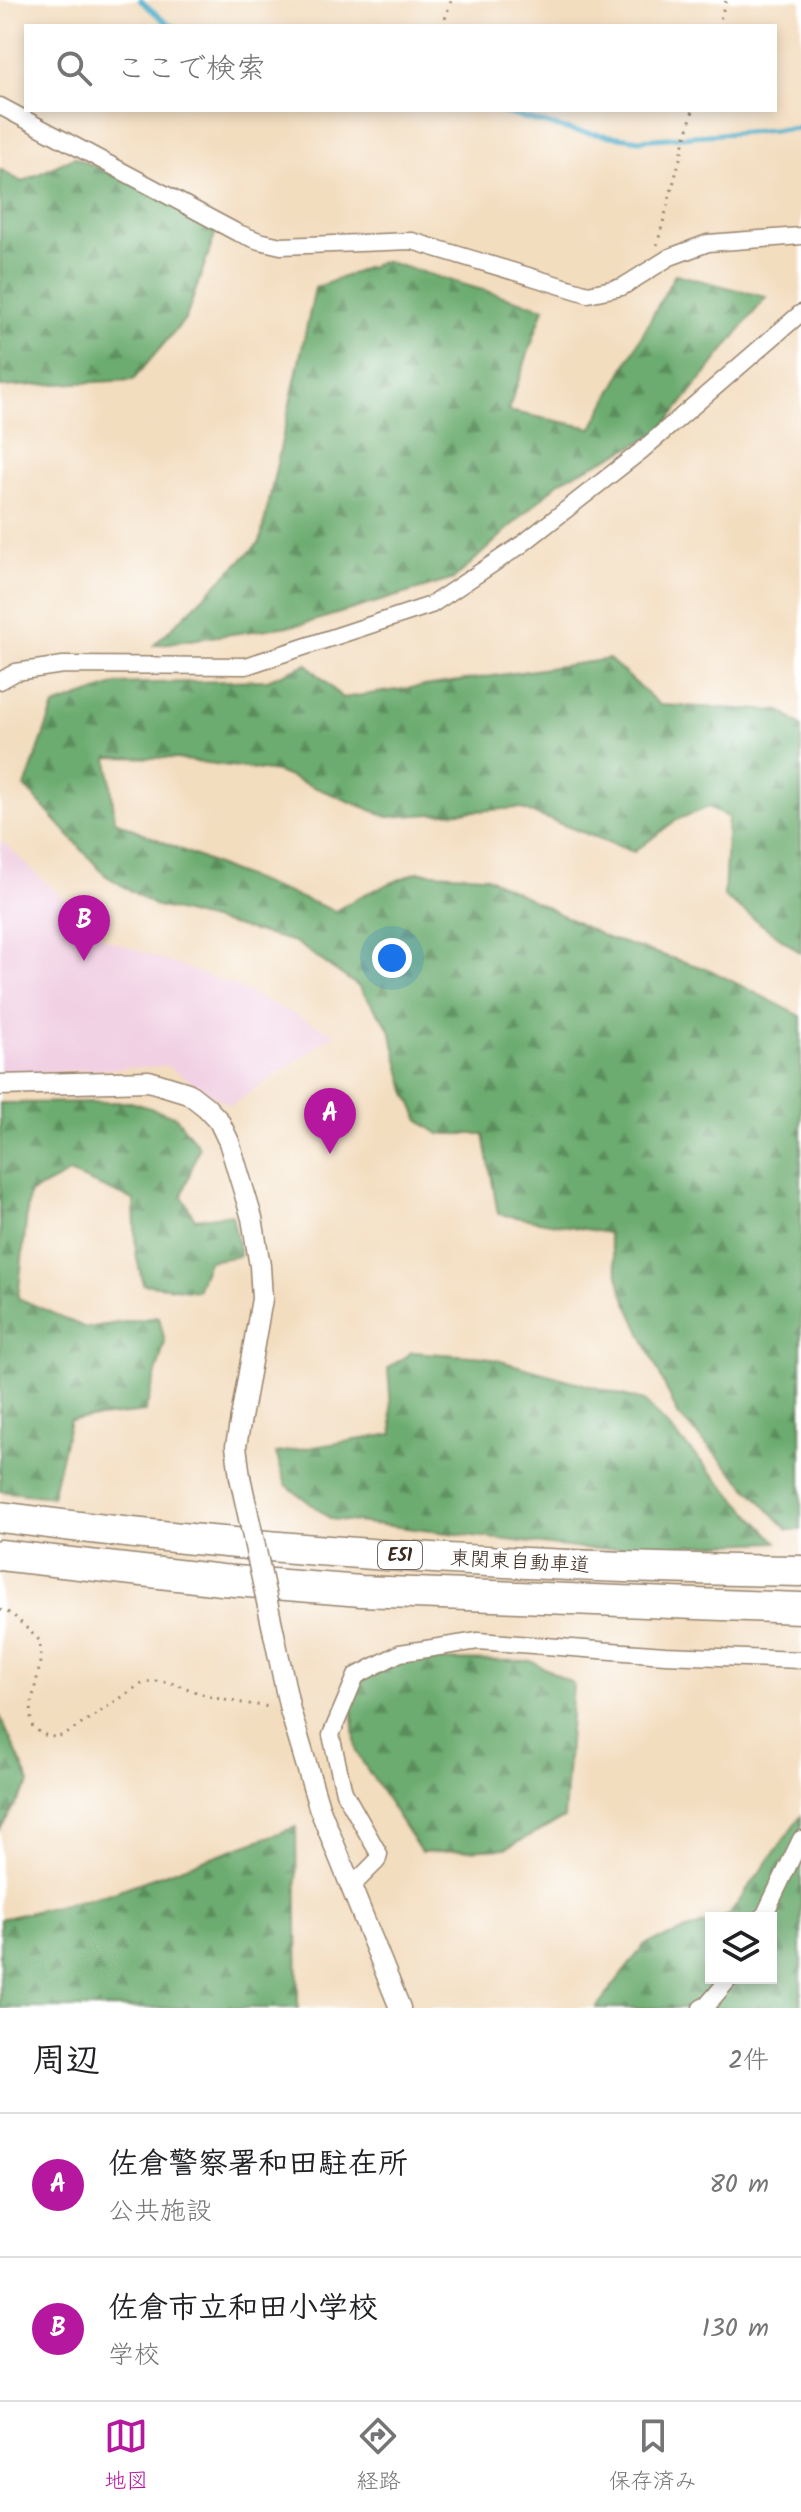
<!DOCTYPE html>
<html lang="ja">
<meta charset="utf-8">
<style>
:root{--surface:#fff;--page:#f6f6f6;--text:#202124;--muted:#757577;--line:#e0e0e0;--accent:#b5179e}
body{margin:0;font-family:Kalam,"Klee One",sans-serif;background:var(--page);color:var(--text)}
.controls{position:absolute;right:24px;bottom:24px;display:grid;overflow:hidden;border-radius:0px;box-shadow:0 4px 12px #0003}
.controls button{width:72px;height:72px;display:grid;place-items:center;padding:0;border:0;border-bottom:2px solid var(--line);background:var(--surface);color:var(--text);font:40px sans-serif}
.you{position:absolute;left:392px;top:958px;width:28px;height:28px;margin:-20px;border:6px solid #fff;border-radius:50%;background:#1a73e8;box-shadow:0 0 0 12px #1a73e833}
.badge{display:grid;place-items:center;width:52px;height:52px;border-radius:50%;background:var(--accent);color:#fff;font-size:26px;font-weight:700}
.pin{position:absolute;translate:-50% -66px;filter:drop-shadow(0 2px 4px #0008)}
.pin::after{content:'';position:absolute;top:42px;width:28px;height:24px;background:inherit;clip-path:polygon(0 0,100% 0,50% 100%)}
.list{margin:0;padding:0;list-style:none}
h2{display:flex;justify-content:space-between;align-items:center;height:104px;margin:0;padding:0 32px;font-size:34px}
h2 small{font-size:26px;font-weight:400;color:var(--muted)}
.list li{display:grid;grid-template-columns:52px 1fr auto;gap:24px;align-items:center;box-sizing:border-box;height:144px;padding:0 32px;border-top:2px solid var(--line)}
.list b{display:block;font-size:30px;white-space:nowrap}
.list p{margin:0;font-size:26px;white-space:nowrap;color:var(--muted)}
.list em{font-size:26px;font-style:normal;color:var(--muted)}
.icon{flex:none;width:44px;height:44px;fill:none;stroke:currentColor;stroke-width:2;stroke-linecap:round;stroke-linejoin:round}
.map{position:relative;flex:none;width:801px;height:2008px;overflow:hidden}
.search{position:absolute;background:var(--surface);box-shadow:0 4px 12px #0003;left:24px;right:24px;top:24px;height:88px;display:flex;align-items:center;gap:20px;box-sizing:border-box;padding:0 28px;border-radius:0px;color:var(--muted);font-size:30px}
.sheet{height:392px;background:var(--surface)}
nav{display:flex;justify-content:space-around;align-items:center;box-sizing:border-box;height:112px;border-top:2px solid var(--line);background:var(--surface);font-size:22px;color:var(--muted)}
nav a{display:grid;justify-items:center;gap:4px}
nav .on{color:var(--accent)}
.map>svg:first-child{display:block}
.built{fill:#f1d0e3}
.forest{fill:url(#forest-firs);stroke:#546b46;stroke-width:2}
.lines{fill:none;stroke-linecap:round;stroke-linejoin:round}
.stream{stroke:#4aadc9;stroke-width:5}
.minor-casing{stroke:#97846e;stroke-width:19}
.tertiary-casing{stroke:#97846e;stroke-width:23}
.motorway-casing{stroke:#97846e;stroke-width:33}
.path{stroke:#97846e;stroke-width:3;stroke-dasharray:2 6;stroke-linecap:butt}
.minor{stroke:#fff;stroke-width:16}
.tertiary{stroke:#fff;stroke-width:20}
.motorway{stroke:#fff;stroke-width:30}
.tertiary-bridge-casing{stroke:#97846e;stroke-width:23;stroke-linecap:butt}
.tertiary-bridge{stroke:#fff;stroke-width:20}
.labels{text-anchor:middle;stroke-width:6;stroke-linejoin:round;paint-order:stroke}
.shield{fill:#fff;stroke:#766a62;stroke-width:2}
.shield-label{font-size:18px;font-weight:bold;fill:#3b2a1e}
.street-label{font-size:20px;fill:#3b2a1e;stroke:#fff}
</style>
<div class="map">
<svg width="801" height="2008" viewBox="0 0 801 2008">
<defs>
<pattern id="forest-firs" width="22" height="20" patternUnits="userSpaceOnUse" patternTransform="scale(2)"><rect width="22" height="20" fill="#6cac6f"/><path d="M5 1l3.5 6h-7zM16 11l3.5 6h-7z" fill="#5a8c5b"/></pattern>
</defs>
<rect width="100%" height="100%" fill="#fff"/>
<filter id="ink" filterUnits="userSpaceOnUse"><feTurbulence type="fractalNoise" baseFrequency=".0125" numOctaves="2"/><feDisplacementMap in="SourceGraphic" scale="16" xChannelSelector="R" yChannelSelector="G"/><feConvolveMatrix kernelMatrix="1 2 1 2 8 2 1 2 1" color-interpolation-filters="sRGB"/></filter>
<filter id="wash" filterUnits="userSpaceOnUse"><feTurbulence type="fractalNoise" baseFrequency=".006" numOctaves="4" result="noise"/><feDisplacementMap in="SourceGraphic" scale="32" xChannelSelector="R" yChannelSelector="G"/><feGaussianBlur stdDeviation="1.8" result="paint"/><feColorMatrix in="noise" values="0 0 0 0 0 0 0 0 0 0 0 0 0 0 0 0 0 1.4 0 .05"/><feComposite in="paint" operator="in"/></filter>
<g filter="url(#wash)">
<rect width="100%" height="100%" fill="#f3ddbf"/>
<path class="built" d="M0,843H4L104,938L232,985L335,1034L230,1106L167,1066L0,1074Z"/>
<path class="forest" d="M74,157L219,223L186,318L133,380L0,387V169L22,182Z
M384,261L544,308L508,411L592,428L675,274L766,297L658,434L560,481L454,579L303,624L154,645L260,542L315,288Z
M609,659L660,705L781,711L801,726V953L724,897L728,817L709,807L676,820L634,852L519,808L388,817L277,772L168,758L108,757L115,821L228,870L335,911L363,895L417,872L485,876L607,938L710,970L801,1016V1530H788L678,1415L622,1291L608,1233L498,1214L484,1134H439L420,1121L406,1091L390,1029L359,987L295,942L154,905L105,875L25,787L54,706L117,684L267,680L307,664L342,698Z
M131,1102L175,1116L199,1147L182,1196L195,1219L232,1214L240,1256L208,1261L197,1291L143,1284L136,1254L134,1200L69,1173L29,1194L18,1298L86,1328L159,1317L165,1342L145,1412L70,1420L52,1497L0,1491V1103Z
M412,1352L486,1357L644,1401L777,1542L583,1549L331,1519L286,1485L276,1453L393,1434L388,1368Z
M416,1660L531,1661L573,1683L564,1818L506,1848L421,1852L356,1752L349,1667Z
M0,1716L30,1783L0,1829Z
M801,1816V2008H596L645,1944L711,1922V1978H771V1918H722L729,1915Z
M296,1827L298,2008H0V1919L108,1894Z"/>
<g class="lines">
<path class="stream" d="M140,0L168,24L174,26
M493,110L574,131L640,140L801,128"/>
</g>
</g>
<g filter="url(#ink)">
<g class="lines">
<g class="minor-casing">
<path id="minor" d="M0,106L236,232L259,241L281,246L412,241L588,294L622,287L670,257L708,243L801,236
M0,681L16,672L63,665L246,666L431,605L521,545L641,451L801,313
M351,1887L377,1861L379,1854L344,1792L331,1735L356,1676L400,1653L478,1641L665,1655L801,1660
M763,1918L801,1839
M701,2008L707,2005L730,1978"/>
</g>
<g class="tertiary-casing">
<path id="tertiary" d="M0,1085L149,1081L188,1093L206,1107L219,1121L229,1142L252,1218L260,1266L262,1299L236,1446L240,1477
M274,1634L290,1710L319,1807L400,2008"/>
</g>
<g class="motorway-casing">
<path id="motorway" d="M0,1517C265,1552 533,1568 801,1571
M0,1555L222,1580L361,1591L801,1608"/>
</g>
<path class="path" d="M443,26L451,0
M718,26L726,0
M657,245L693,110
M0,1610L12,1614L39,1640C46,1670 25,1700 33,1728C45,1736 51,1739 65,1735L143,1683C168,1676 188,1691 212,1697C231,1702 251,1704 270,1707"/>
<use href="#minor" class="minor"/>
<use href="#tertiary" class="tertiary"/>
<use href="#motorway" class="motorway"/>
<g class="tertiary-bridge-casing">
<path id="tertiary-bridge" d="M240,1477L274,1634"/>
</g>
<use href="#tertiary-bridge" class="tertiary-bridge"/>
</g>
</g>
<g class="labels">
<rect class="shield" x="378" y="1541" width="44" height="28" rx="6"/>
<g class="shield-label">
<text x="400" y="1561">E51</text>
</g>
<g class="street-label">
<text transform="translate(520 1561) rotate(3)" y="7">東関東自動車道</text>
</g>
</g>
</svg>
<div class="controls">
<button><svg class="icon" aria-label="layers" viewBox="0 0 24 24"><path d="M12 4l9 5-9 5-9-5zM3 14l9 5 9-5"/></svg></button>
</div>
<div class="you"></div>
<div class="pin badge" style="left:330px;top:1154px">A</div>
<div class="pin badge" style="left:84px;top:961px">B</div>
<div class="search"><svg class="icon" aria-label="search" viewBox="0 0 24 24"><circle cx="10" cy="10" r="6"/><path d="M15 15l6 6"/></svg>ここで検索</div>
</div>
<section class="sheet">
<h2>周辺<small>2件</small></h2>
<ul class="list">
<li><span class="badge">A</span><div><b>佐倉警察署和田駐在所</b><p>公共施設</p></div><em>80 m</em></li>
<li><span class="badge">B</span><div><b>佐倉市立和田小学校</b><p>学校</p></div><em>130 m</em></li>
</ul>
</section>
<nav>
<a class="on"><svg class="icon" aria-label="map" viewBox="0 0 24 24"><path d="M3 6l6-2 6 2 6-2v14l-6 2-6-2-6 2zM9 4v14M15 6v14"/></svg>地図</a>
<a><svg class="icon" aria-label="directions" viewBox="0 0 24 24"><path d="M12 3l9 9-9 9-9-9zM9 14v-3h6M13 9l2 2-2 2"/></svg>経路</a>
<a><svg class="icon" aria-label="saved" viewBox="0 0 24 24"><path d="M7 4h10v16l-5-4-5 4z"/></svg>保存済み</a>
</nav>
